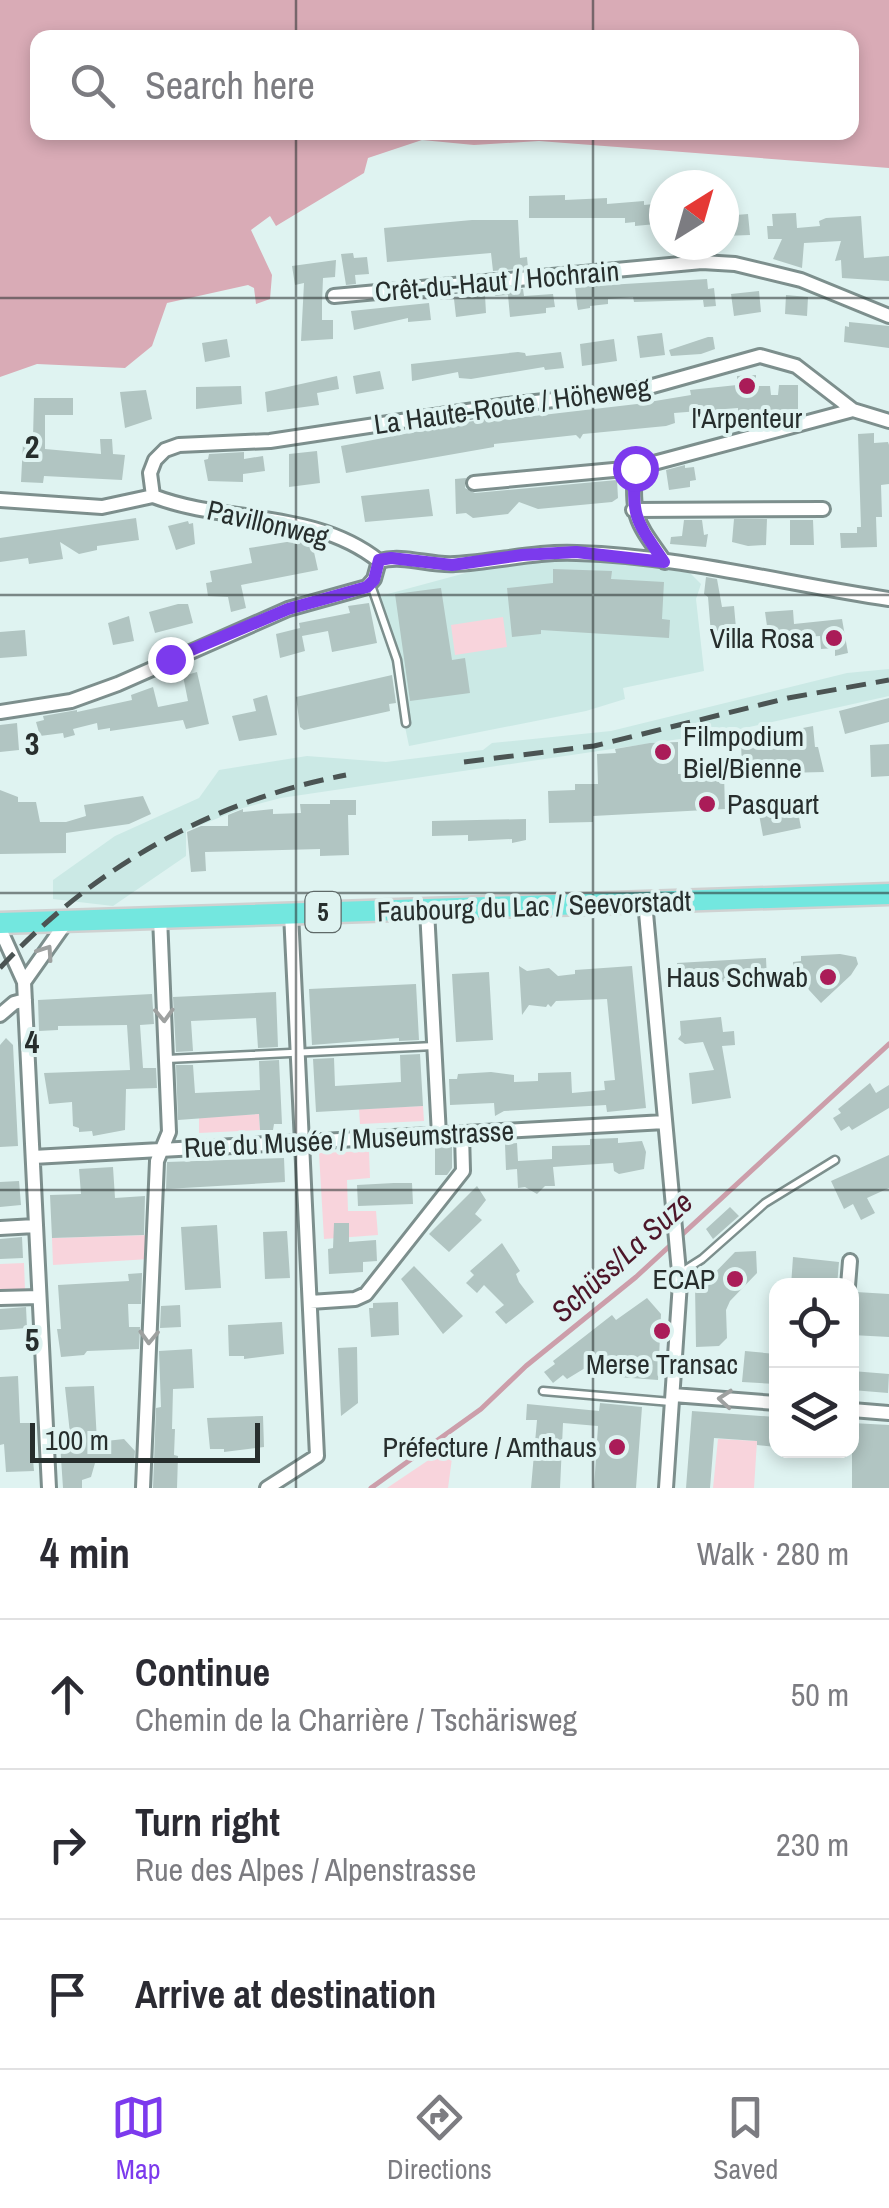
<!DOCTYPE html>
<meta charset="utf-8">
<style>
:root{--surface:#fff;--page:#f2f2f3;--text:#2b2b33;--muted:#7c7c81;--line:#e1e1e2;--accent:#7c3aed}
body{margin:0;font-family:"Archivo Narrow",sans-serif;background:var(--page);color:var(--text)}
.controls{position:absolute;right:30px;bottom:30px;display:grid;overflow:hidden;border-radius:20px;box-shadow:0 5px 15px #0003}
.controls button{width:90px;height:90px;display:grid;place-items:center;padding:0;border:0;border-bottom:2px solid var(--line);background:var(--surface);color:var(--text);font:50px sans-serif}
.compass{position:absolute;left:649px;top:170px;width:90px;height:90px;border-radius:50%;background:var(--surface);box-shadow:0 5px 15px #0003;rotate:37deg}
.scale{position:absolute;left:30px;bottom:25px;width:230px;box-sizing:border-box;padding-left:10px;border:5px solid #272e2d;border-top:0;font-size:28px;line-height:35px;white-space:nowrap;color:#272e2d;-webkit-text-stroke:8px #dff3f1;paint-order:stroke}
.stop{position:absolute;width:30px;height:30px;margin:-22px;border:8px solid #7c3aed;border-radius:50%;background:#fff}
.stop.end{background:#7c3aed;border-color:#fff;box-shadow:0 2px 10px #0008}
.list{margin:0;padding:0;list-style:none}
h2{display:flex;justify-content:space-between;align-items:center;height:130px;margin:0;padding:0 40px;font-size:42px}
h2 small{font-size:32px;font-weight:400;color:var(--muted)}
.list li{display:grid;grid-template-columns:65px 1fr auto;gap:30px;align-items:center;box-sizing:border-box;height:150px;padding:0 40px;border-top:2px solid var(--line)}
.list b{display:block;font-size:38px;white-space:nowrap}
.list p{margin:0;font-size:32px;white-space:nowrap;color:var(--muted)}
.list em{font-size:32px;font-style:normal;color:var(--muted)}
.icon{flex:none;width:55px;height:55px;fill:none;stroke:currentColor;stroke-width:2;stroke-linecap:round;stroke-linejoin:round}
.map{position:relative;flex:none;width:889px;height:1488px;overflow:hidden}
.search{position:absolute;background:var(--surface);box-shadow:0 5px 15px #0003;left:30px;right:30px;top:30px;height:110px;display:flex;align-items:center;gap:25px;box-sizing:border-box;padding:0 35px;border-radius:20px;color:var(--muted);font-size:38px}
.sheet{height:580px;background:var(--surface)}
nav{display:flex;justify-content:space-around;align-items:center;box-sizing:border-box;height:140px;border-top:2px solid var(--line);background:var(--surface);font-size:28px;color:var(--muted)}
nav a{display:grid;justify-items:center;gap:5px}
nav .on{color:var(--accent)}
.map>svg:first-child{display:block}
.built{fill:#cbe9e5}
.green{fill:#f8d4dc}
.forest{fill:#d9abb6;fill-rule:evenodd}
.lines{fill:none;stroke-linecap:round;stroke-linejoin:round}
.stream{stroke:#cc9eaa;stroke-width:5}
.building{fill:#b1c5c2}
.lane-casing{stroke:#7d8f8d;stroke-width:11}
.street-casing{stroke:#7d8f8d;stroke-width:18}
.primary-casing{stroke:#cfd1d1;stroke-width:25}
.lane{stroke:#fff;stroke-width:6}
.street{stroke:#fff;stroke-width:12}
.primary{stroke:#73e7df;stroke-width:20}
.rail{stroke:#4b5453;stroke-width:5;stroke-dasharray:20 10;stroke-linecap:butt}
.oneway{stroke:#9ea1a0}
.route{stroke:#7c3aed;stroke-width:12}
.grid{fill:none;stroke:#272e2d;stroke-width:2.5;stroke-opacity:0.55}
.poi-dot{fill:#aa1c58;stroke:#dff3f1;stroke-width:4}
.labels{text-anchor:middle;stroke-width:8;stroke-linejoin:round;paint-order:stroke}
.shield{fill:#dff3f1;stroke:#5e6968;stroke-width:2.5}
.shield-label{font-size:25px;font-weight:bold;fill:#272e2d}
.street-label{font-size:28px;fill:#272e2d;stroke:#dff3f1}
.poi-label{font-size:28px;fill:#272e2d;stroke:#dff3f1;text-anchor:end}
.water-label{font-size:30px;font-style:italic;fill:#4d1629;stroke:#dff3f1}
.grid-label{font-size:32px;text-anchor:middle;font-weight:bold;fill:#272e2d;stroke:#dff3f1;stroke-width:8;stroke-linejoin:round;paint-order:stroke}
</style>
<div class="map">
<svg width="889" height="1488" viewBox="0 0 889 1488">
<rect width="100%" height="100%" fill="#dff3f1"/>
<path class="built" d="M546,560H599L690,573L701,584L696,599L704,671L623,688L625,699L586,711L409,746L392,664L373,598L473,571Z
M889,669V696L727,732L281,798L243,808L186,831V856L113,906L53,899V880L115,836L199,798L219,770L307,756L386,762L483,750L492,743L611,731L847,673Z"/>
<path class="green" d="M503,617L507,647L455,655L451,625Z
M423,1106L424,1121L360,1124L359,1109Z
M259,1114L260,1130L199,1133V1117Z
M369,1151L370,1178L347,1180L348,1211H376L378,1235L324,1239L319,1153Z
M150,1235L149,1259L53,1265L52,1238Z
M24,1263L25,1290L0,1291V1264Z
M718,1439L757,1441L754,1488H713Z
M454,1443L448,1488H387Z"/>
<path class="forest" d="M0,0H889V168L539,141L474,145L422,140L368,158L364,173L276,226L270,216L251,230L272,275L270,299L256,304L254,288L248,285L167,303L152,346L125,368L37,364L0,377ZM38,38H852V132H38Z"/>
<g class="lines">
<path class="stream" d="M371,1488L481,1409L526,1366L636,1277L889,1044"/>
</g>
<path class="building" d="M565,195V200L607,198V204L644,201V205L654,204L656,224L635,226V222L625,223V218H529V196Z
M796,213L797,228L820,226L819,221L826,218L861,216L864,258L889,256V281L842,278L841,260L835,261L841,241L804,243L802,268L773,259L782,239H768L767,226H773L772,214Z
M748,214L750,235L724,236V216Z
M472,220H518L520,258L527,257L528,268L493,271L491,253L387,262L384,228Z
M353,253L354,258L367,257L369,274L355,275L356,284L346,285L341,254Z
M336,260L335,277L323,278L322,302V320H333V339L301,341L304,283L295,285L292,266Z
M707,279L708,289L714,288L716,306L704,307L703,300L634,302L633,297L608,299V304L590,306V308L578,310L577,305L575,287Z
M523,289L524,296L553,294L555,307L546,308V313L510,317L508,295L495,296L494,291Z
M759,291L761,312L734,316L731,294Z
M485,295L486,313L456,317L454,299Z
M786,295L808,297L807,316L785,314Z
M429,303L431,320L408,322V318L354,330L351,311Z
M849,322L889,326V348L844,342L845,326L849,327Z
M662,333L665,355L640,358L637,336Z
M708,337H713L715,349L701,354L671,356L669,350Z
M227,339L230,357L205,362L202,343Z
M614,339L617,361L582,366L580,344Z
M518,352L525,353L526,356L561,352L564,368L545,370L544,367L471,379L459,378L458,372L412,381L411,364Z
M380,371L384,389L356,394L353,376Z
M756,375V386H770L771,395H778L779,385H798V409L738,412V408L674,413L675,423L666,426L583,434L580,439L576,435L494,444V447L346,473L341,446L489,418L490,421L637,404L691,395L690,390L737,385V376Z
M337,376L339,389L317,393L319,405L267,412L265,392Z
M241,386L242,404L196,409V387Z
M146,390L152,419L125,428L120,392Z
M34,398H73V415H45V449L101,454L100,439H112L113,454L125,455L122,480L44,476L43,483L21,482L23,443L28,444V437L33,438Z
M874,433V443L888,442L889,445V484L881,485L882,517H876L877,547L841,548L840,533H857V527H861L858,434Z
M317,451L320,483L289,487V454Z
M244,452V459L263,456L265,471L243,474V482L208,481L204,460L208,459L209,454Z
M685,465V468L694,467L696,480L690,481V487L669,490L666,470Z
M466,478L465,488L475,493L617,480L618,498L612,502L538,509L519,502L508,514L473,518L466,513L456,514L455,479Z
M429,489L433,516L365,522L361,496Z
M136,518L139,540L97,546V550L79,554L60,542L63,559L29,564L28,558L0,562V538Z
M734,519H767L766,545L748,546L732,542Z
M684,520H702L704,535L708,534L706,547L670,544L671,537L682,536Z
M790,520H813L814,545H790Z
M188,521L189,524L193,523L195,544L176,550L168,526Z
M299,540L305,541L306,545L312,543L318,570L241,585L246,608L231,612L228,597L208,596L206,583L212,582L210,571L252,563L249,548Z
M553,569L612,571L611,579L664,582L662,619L670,620L669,638L541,630V634L512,637L507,588L553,583Z
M706,577L717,579L722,607L734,606L737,639L723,640L722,633L711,634L708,597L704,594Z
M441,588L452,660L465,658L470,693L410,701L395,594Z
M369,603L377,643L332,652L328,631L302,636L305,651L280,658L276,634L300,628L299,623L350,613L348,606Z
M178,604H188L193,623L155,633L149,612Z
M793,610L794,624L842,619L848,653L835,656V648L821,649L820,636L786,638L781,645L769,640L765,612Z
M129,616L134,641L113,645L108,623Z
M25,630L27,656L0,658V632Z
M197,672L209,724L186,729L183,720L110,731V728L98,730L97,723L73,729L75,735L64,738L63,733L40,736L36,722L44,720L43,716L77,710V712L132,700L131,695L153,687L158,707L188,701L183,676Z
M392,675L396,703L389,704L390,711L304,730L300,727L296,697Z
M267,695L277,735L239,741L232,716L256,711L253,699Z
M889,698V722L845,734L839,711Z
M17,723L19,750L0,752V725Z
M813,726L815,747H818L824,772L742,774L741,740Z
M678,742V774L724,773L725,809L593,816V822L549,823L548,791L575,790V784H598L597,754L616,753L615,749L650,743Z
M889,744V776L871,777L870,745Z
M0,790L18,797V802H36L40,822H66L86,816L84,805L143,796L151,814L129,824L66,833V853L0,854Z
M330,800H356V815H348L349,855L320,856V849L205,852L206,871L191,872L187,832L201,826H228V815L243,809V812L273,809V814L301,813L300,804H330Z
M796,801L801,828L763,836L758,809Z
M526,819V840L512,843V839L468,841V835L432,836V821Z
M840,954L856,957L858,964L851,975L821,1003L809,990L804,979H794L793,962L801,961V956Z
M766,958L767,980L678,984L677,963Z
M519,966L527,971L549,968L558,976L575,974V970L632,966L646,1108L607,1112L606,1105L504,1111L495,1116L494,1103L450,1105L449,1079H457L458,1074L491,1072L514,1075V1082L538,1081V1073L571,1072L572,1093L605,1090L604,1081L615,1080L607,999L556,1001L551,1007L548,1004L546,1007L529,1005L522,1015Z
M489,972L493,1040L456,1042L452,974Z
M416,984L419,1040L399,1041V1038L312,1045L309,989Z
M276,992L278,1047L258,1048L256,1018L191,1021L193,1051L176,1052L173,997Z
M152,994L154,1024L140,1025L143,1068H156L157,1088L126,1089L125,1130L93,1136L92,1131L79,1132V1128L73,1126L72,1102L49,1104L44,1073L130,1070L127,1025L58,1026V1030L39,1031L38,1000Z
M721,1017L723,1032L734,1031L735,1045L722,1046L731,1098L692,1104L689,1073L714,1070L703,1042L685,1044L678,1039L681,1035L680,1021Z
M6,1038L13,1045L18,1146L0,1147V1045Z
M420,1054L423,1106L316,1112L313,1059L334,1058L335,1086L401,1082L400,1055Z
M279,1060L282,1124H274L273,1130H260L259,1114L178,1120L176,1065H193L195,1093L260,1090L259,1061Z
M870,1083L876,1093L889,1085V1108L852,1130L849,1126L841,1131L833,1118L841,1113L838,1109Z
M618,1138V1143L642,1141L646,1152L644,1169L619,1174L614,1171L613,1163L553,1167L555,1186H545L537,1194L525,1187L518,1188L517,1169L506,1170L505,1144L517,1143L518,1161L552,1159V1146L590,1145V1139Z
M435,1147H452V1168L447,1175H435Z
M889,1155V1188L867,1198L875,1213L861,1220L853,1204L844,1209L831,1181Z
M284,1158L285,1182L166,1189L167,1162Z
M113,1167L115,1198L145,1196L144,1235L52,1238L50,1195L81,1194L79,1169Z
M19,1181L21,1205L0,1207V1182Z
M394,1183H412L413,1204L358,1206L357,1185Z
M477,1186L486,1200L475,1214L482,1220L449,1252L429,1234Z
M730,1207L739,1216L713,1239L706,1229Z
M334,1223H349V1242L376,1240L377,1261L363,1262V1272L329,1274L328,1249L333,1248Z
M217,1225L221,1288L185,1290L181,1227Z
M287,1231L290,1278L265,1279L263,1232Z
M22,1237L23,1258L0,1259V1239Z
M502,1243L520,1271L516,1274L519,1282L534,1302L506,1324L495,1312L504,1305L484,1285L477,1293L466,1283L474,1275L470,1271Z
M756,1251L757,1273L730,1301L726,1310L727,1338L719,1346L696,1347L695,1285H703L735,1252Z
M793,1257L839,1262L837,1286H791Z
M414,1266L463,1316L443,1334L401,1279Z
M142,1273L141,1304H128L129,1327H140L139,1349L87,1351L84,1355L61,1357L57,1329H61L58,1285L129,1281L128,1274Z
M856,1292L889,1294V1337L852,1335V1295Z
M647,1298L661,1314L658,1380L618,1377V1374L604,1373L595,1362L567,1379L563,1375L553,1383L544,1372L555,1364L553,1361L612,1315L616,1320Z
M398,1302L399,1335L371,1337L369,1308H373V1303Z
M180,1305L181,1327L160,1328L161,1306Z
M26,1307L27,1328L0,1330V1309Z
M282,1322L284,1354L244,1359V1356H229L228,1325Z
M357,1347L358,1403L341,1416L338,1348Z
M192,1349L194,1388L173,1389L172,1429H175L174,1455L178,1456L177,1488H153L156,1408L161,1407L159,1351Z
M745,1351L776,1354V1384L742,1382Z
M852,1371L889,1374L888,1393L852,1390Z
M18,1376L20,1423H30L34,1471L6,1472L4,1444L0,1445V1377Z
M94,1386L97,1442L124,1439L135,1451L134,1463H95L91,1477L82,1480V1488H63L60,1443H71L65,1387Z
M600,1403L642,1407L636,1488H594L598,1426L563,1423L560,1488H531L537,1420H526L527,1404L599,1411Z
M692,1411L776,1417V1447L757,1445V1441L714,1438L710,1488H686Z
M263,1416L264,1447L224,1452V1449H210L207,1418Z
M852,1423L889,1425V1488H852Z"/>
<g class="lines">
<g class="lane-casing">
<path id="lane" d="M371,585L397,660L406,723
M167,1059L434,1046
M680,1273L702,1259L765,1203L835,1160
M543,1391L671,1402"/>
</g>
<g class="street-casing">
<path id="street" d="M334,296L702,262L735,264L801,280L889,316
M474,483L635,468
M153,496L150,473L155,460L165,450L179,445L270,441L507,405L611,394L649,387L760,356L796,366L853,410L889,421
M153,496C225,524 314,509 379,561
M0,500L102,507L153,496
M633,510L823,509
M379,561C404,554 430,566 455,564C496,562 536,551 577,553C682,556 786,584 889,599
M665,562C637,522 631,519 635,468L853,410
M0,712L71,701L118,684L288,609L367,587L374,579L379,561
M645,902L680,1283L666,1488
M427,910L439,1135
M0,929L24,982L49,1488
M24,982L67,921
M0,1015L14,1003L25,1000
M33,1157L665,1122
M0,1228L35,1226
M848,1286L850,1261
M0,1298L39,1297
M310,1302L355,1299L366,1294L463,1171L462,1134
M673,1395L776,1403
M852,1410L889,1413
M143,1488L157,1161L169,1132L160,917
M267,1488L317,1456L291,913"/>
</g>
<g class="primary-casing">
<path id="primary" d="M0,923L889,894"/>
</g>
<use href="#lane" class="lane"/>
<use href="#street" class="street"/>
<use href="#primary" class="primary"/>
<path class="rail" d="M464,762L594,746L788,698L889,680
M0,968C94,867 211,801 346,775"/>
</g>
<defs><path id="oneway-chevron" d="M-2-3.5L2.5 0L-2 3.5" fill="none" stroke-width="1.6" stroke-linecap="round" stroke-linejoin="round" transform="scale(2.5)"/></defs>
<g class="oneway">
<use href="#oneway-chevron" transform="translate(46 952) rotate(-56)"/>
<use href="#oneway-chevron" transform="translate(164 1015) rotate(88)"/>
<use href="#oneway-chevron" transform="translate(149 1337) rotate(92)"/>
<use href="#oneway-chevron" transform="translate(725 1399) rotate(-175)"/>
</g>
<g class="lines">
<path class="route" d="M170,659L288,609L367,587L374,580L379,560L391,558L452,565L522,555L576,552L664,562C637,522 631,518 635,468"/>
</g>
<path class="grid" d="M296,0V38M593,0V38M296,132V1488M593,132V1488M0,298H889M0,595H889M0,893H889M0,1190H889"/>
<g class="poi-dot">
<circle cx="747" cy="386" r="10"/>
<circle cx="834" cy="638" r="10"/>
<circle cx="663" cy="752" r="10"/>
<circle cx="707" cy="804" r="10"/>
<circle cx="828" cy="977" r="10"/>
<circle cx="735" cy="1279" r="10"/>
<circle cx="662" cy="1331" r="10"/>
<circle cx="617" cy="1447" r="10"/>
</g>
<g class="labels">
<rect class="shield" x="305.5" y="892" width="35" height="40" rx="8"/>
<g class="shield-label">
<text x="323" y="921">5</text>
</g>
<g class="street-label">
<text transform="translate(497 281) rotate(-5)" y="10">Crêt-du-Haut / Hochrain</text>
<text transform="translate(512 405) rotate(-8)" y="10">La Haute-Route / Höheweg</text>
<text transform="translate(268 523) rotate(13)" y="10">Pavillonweg</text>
<text transform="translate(534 906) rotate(-2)" y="10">Faubourg du Lac / Seevorstadt</text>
<text transform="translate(349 1139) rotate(-3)" y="10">Rue du Musée / Museumstrasse</text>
</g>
<g class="poi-label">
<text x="747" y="428" text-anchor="middle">l'Arpenteur</text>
<text x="814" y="648">Villa Rosa</text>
<text x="683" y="746" text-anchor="start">Filmpodium<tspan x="683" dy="32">Biel/Bienne</tspan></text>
<text x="727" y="814" text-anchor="start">Pasquart</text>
<text x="808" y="987">Haus Schwab</text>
<text x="715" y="1289">ECAP</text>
<text x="662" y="1374" text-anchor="middle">Merse Transac</text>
<text x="597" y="1457">Préfecture / Amthaus</text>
</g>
<g class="water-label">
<text transform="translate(622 1257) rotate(-42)" y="10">Schüss/La Suze</text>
</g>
</g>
<g class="grid-label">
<text x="32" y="458">2</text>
<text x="32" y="755">3</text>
<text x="32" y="1053">4</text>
<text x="32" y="1351">5</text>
</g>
</svg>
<div class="controls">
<button><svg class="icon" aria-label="locate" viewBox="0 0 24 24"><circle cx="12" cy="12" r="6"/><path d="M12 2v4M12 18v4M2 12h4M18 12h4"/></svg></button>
<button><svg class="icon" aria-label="layers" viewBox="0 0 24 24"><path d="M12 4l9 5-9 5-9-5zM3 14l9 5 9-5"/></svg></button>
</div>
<svg class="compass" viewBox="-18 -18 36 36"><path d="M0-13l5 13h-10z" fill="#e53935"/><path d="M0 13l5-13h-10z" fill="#7c7c81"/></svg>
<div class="scale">100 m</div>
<div class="stop" style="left:635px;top:468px"></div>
<div class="stop end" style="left:170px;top:659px"></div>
<div class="search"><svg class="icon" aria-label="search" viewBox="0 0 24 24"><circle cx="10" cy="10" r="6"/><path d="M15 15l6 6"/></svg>Search here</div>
</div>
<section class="sheet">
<h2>4 min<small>Walk · 280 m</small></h2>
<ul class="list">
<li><svg class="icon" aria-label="ahead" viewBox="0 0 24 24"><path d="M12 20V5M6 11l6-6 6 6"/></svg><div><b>Continue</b><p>Chemin de la Charrière / Tschärisweg</p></div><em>50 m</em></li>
<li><svg class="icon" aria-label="right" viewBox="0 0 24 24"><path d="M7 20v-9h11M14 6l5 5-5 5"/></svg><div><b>Turn right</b><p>Rue des Alpes / Alpenstrasse</p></div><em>230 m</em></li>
<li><svg class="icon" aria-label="arrive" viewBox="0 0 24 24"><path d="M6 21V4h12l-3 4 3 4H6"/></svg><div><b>Arrive at destination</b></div></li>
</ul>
</section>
<nav>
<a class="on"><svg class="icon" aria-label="map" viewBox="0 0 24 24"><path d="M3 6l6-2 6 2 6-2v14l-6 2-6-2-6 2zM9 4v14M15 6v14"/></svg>Map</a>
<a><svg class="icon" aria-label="directions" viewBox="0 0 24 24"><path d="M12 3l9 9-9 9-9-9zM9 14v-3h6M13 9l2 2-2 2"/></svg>Directions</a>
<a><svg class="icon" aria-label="saved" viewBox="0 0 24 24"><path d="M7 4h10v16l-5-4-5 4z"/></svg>Saved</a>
</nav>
